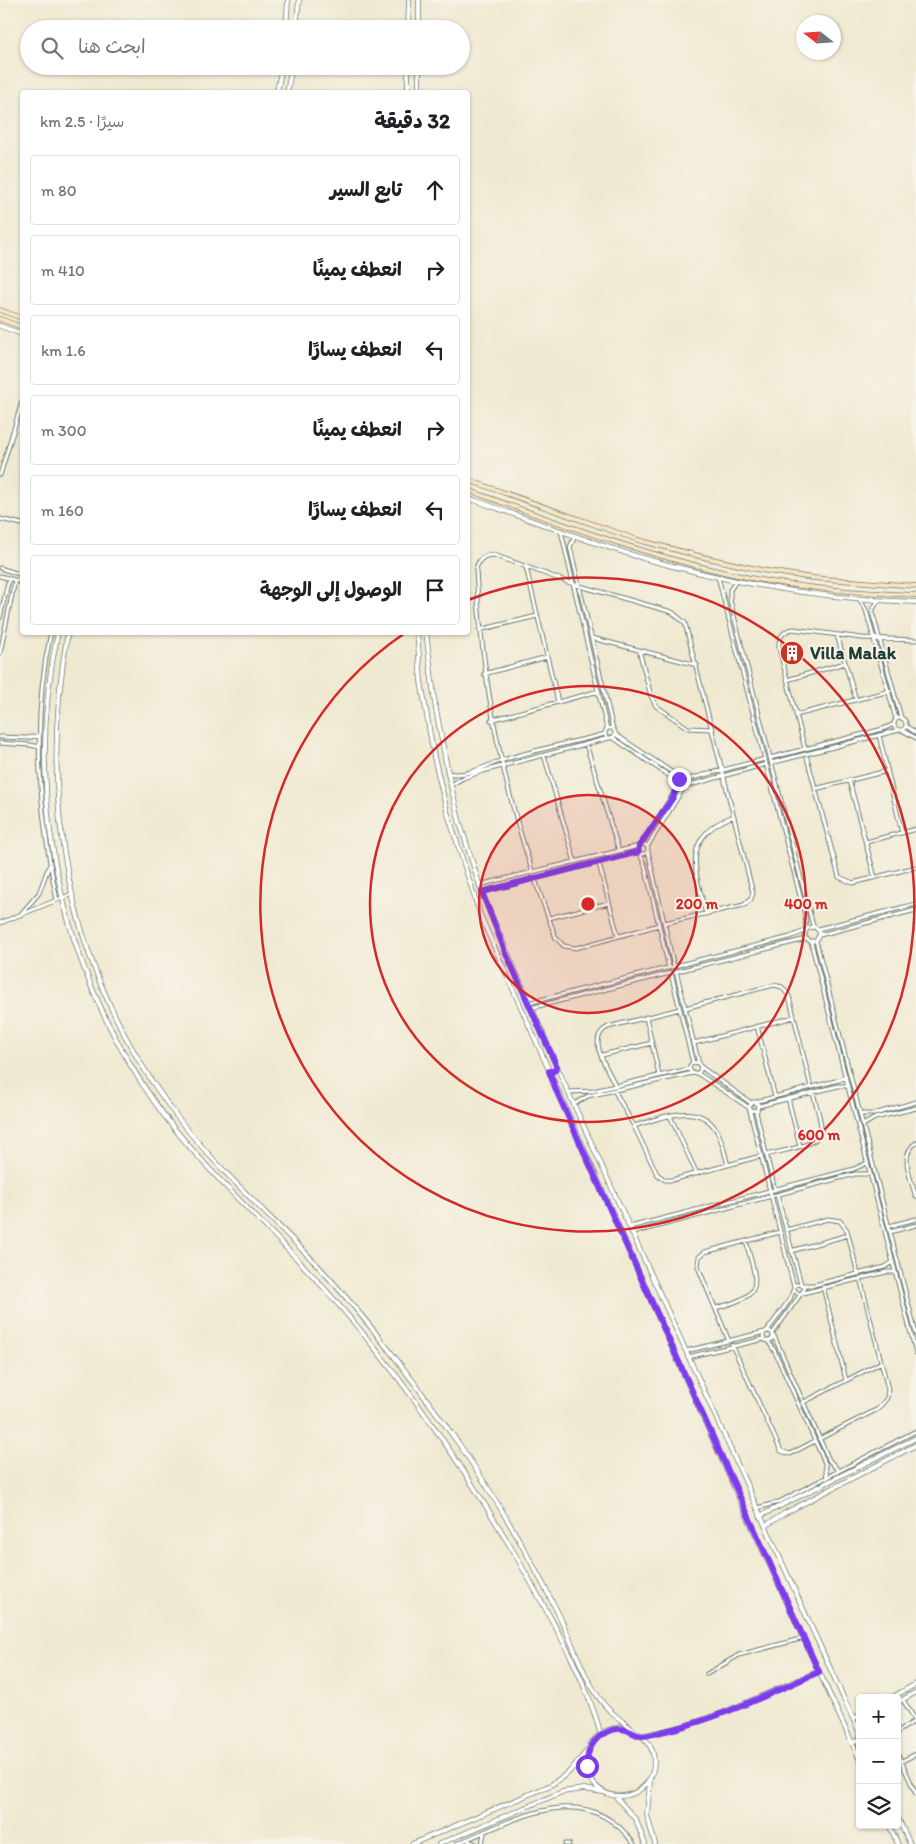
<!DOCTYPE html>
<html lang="ar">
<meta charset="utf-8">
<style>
:root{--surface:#fff;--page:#f2f2f2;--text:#202124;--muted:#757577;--line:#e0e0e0}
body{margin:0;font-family:Itim,"Playpen Sans Arabic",sans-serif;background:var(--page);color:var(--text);direction:rtl}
.controls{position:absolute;right:15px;bottom:15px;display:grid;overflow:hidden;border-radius:5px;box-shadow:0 1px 4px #0004}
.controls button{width:45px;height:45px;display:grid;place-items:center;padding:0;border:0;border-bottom:1px solid var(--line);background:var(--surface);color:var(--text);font:25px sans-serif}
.compass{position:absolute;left:796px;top:15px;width:45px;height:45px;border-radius:50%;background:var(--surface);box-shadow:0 1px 4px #0004;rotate:287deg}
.stop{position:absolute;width:15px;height:15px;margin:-11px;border:4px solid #7c3aed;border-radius:50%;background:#fff}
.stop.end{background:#7c3aed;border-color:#fff;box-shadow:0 1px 5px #0008}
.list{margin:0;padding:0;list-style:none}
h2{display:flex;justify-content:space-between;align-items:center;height:65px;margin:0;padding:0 20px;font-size:21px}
h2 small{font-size:16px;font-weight:400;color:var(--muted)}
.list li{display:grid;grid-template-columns:32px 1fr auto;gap:15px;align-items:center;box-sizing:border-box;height:70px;margin:0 10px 10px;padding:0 10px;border:1px solid var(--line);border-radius:5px}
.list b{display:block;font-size:19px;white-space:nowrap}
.list em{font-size:16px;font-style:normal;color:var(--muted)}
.icon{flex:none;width:28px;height:28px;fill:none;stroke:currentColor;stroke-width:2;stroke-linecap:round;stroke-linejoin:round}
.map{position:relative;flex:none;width:916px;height:1844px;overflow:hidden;direction:ltr}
.search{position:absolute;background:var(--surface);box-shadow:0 1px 4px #0004;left:20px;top:20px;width:450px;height:55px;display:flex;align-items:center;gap:12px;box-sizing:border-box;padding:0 18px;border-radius:28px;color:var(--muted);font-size:19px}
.panel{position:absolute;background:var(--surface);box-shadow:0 1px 4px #0004;left:20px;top:90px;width:450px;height:545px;border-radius:5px;direction:rtl}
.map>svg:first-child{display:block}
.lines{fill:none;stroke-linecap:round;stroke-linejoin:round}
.minor-casing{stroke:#68796b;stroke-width:5}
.tertiary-casing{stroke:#68796b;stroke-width:5.5}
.secondary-casing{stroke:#68796b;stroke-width:5.5}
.minor{stroke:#fff;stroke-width:3}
.tertiary{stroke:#fff;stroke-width:4}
.secondary{stroke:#fbe6c4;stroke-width:4}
.route{stroke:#7c3aed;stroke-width:6}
.ring{fill:none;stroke:#d62828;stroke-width:2.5}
.labels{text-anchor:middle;stroke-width:4;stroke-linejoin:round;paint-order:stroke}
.poi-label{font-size:18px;font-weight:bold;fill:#1f3d34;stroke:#f7f3e8;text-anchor:start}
.centre{fill:#d62828;stroke:#f7f3e8;stroke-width:2.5}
.ring-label{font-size:15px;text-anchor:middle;font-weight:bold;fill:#d62828;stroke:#f7f3e8;stroke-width:4;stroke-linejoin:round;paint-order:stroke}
</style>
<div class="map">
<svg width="916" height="1844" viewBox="0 0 916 1844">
<rect width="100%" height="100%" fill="#f7f3e8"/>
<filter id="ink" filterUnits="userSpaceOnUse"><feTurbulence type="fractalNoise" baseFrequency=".02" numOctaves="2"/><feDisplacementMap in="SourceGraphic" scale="10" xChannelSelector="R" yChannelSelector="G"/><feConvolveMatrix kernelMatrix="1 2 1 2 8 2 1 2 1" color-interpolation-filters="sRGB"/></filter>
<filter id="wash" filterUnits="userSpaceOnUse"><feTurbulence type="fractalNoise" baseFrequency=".0096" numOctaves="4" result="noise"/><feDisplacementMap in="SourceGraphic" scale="20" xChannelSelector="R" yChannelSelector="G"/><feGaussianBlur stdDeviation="1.12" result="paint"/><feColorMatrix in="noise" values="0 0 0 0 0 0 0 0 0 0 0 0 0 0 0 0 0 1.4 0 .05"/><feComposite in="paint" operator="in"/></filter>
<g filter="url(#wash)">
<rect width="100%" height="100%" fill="#f0e9d1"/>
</g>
<g filter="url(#ink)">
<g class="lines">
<g class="minor-casing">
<path id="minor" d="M0,475L22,402
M0,519L22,524
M561,531L607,729
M575,536L570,547L613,729
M526,567L558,702
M0,568L22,575
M0,576L22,582
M718,577L805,915L806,929
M736,581L730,590V600L813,926
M860,600L866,610L896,719
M878,601L873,609V615L901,718
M0,618L9,578
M479,630L537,616
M51,632C31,721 39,812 57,900
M837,635L856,700
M592,638L697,665
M639,650L651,696L656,706L688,728L713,729
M0,653L15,580
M484,674L547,657
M787,680L845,663
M796,715L890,691
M894 724a6 6 0 1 1 12 0a6 6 0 1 1-12 0Z
M491,720L599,691
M906,726L916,733
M605 733a5 5 0 1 1 10 0a5 5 0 1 1-10 0Z
M902,730L916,738
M615,734L682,779
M879,735L902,833
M0,737L27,738L40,735
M612,737L677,781
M0,743L30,745L40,747
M586,744L619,851
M805,749L779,648C778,638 783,631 793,629L862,638L916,640
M806,754L839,877L853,883L916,867
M544,755L575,862
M770,758L883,729L894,724
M771,763L899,730
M448,773C467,777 483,767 500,761C534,750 570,743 605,734
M675.5 784a5.5 5.5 0 1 1 11 0a5.5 5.5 0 1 1-11 0Z
M685,780L765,759
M849,780L875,878
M451,785L463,778L483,771L609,738
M687,786L766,764
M815,789L887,771
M866,842L916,829
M638 849a5 5 0 1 1 10 0a5 5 0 1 1-10 0Z
M642,844L677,788
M647,847L683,789
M648,851L674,967
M640,854L645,866L669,968
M598,860L618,936
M479,885L639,846
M482,892L638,852
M21,914L39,893L49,866
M706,914C695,871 680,836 734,816
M549,918L609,903
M0,923L72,894
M659,925L576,948L564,946L556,938C508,812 484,706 476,571C477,560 483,555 494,555L573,584L672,612L685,623L753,893L751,899L744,905L664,923
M818,929L916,904
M820,935L916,910
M816,941H810L805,938V932L808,928L815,927L820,933L816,941L916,1334
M811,942L916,1353
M676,971L699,1064
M671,973L693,1063
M528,1003L790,937L805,931
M531,1008L806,939
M685,1008L774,985L782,987L789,996L811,1087
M646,1017L659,1075
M757,1026L775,1097
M694,1043L794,1017
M602,1055L652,1043
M689.5 1068a5.5 5.5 0 1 1 11 0a5.5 5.5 0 1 1-11 0Z
M701,1067L751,1103
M697,1073L748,1107
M615,1085C608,1069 585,1038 608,1027L680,1009
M614,1090L634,1126L657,1174L665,1180H672L761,1156
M569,1092L593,1091L689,1069
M788,1098L800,1146
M755,1102L839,1080L846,1077
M574,1104L588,1096L693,1073
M759,1106L838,1086H848
M750,1110L757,1111L758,1104L753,1102L749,1107L794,1287
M756,1112L775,1190
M860,1114H874L916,1102
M670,1116L697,1174
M863,1125L875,1118L916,1108
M634,1126C662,1118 702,1098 719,1135C723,1144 725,1155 728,1165
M916,1143C898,1154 912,1181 916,1197
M766,1155C779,1151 820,1146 821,1131C822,1119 815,1104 813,1092
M777,1195L801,1284
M889,1226L916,1219
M630,1227L854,1169L867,1163
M786,1230L828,1219L840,1221L847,1230L858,1274
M890,1232L916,1225
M632,1233L855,1174H870
M791,1251L848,1235
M803,1285H814L885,1267L893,1262
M823,1287L846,1380
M803,1293L886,1272H895
M716,1308C767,1294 757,1286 746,1241
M763 1336a5 5 0 1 1 10 0a5 5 0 1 1-10 0Z
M767,1331L790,1299L795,1285L801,1284L805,1288L800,1295L794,1290
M773,1333L800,1295
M774,1336L829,1460L839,1471
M729,1341L698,1267L699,1257L705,1252L780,1232
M768,1341L774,1350L825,1463L827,1478
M732,1345L781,1451L790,1454L815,1441
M686,1351L765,1332
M688,1357L764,1339
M802,1403L880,1363
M819,1439L878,1409L887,1398L888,1389L860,1278
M757,1508L779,1502L916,1431
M707,1674L739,1655L804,1638
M903,1700L916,1721
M897,1732L915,1721
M641,1736L684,1726L724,1712L819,1671
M897,1752L916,1794
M902,1761L916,1754
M467,1840L476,1844
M456,1844C515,1820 586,1776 634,1844
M482,1844L484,1833
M565,1844H569"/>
</g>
<g class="tertiary-casing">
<path id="tertiary" d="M286,29L288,0
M296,29L299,0
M408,29L409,0
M419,29V0
M277,92L282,66
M287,92L292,66
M408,92V66
M419,92V66
M0,326L22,334
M468,498C524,517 579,539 636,556C728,583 820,599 916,602
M58,632C20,802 66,992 174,1128C222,1188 281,1238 331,1296C409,1384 471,1476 529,1579C557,1629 586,1679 601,1735
M68,632C37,800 68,967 169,1106C212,1165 268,1213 319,1267C370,1322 415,1383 459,1444C496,1497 528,1554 557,1611C573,1642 584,1683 608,1709C617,1718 628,1725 638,1734
M417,632L421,681L434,757L447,811L481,917L742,1505L860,1760
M426,632L435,704L448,773L459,820L483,896L565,1085L860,1734
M760,1516L916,1438
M765,1526L785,1513L916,1445
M891,1698L916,1684
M897,1703L916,1692
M853,1719L860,1715
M586 1762a34 34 0 1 1 68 0a34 34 0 1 1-68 0Z
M852,1743L860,1739
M650,1780L647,1815L655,1844
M615,1796L636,1820L645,1844
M897,1816L910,1844
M889,1825L898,1844
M412,1844L551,1785L569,1772L587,1751
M439,1844L562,1792L584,1789L603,1792"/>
</g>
<g class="secondary-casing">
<path id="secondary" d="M0,310L22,318
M0,319L22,327
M468,480L638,540L703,557L761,570L813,578L916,586
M468,490C564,525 660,561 761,580C812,589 864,593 916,595"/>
</g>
<use href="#minor" class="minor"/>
<use href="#tertiary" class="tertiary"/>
<use href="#secondary" class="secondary"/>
</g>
</g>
<g class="lines" filter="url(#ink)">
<path class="route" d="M587,1766C586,1752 593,1738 607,1732C626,1723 632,1736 643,1736C651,1735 661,1732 669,1730C721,1718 770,1693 819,1672L556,1090L549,1071H554L557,1067L505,951L482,892L638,852L639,846L673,797L679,779"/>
</g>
<circle cx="588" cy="904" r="109" fill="#d62828" fill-opacity=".12"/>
<g class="ring">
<circle cx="588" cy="904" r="109"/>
<circle cx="588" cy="904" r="218"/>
<path d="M468 600A327 327 0 1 1 405 633"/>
</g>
<defs>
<g id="building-disc" transform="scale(1.25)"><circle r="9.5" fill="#c8321e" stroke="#f7f3e8"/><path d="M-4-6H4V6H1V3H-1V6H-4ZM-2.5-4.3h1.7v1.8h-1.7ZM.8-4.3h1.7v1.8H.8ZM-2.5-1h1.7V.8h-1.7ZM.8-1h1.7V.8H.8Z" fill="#fff"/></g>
</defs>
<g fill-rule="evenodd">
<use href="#building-disc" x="792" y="653"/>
</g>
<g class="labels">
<g class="poi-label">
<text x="810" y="659">Villa Malak</text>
</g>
</g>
<circle cx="588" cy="904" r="8" class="centre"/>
<g class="ring-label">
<text x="697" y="909">200 m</text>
<text x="806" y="909">400 m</text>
<text x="819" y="1140">600 m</text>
</g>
</svg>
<div class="controls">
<button>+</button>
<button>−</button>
<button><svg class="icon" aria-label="layers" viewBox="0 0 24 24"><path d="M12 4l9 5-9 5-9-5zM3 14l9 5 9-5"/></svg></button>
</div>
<svg class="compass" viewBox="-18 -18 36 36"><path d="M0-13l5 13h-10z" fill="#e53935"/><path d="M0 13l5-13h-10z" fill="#757577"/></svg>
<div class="stop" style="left:587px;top:1766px"></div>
<div class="stop end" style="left:679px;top:779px"></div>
<div class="search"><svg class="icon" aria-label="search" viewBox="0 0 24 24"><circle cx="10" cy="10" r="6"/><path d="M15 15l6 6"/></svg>ابحث هنا</div>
<section class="panel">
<h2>32 دقيقة<small>سيرًا · 2.5 km</small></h2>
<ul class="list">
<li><svg class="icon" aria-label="ahead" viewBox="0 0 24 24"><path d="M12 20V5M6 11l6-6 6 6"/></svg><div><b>تابع السير</b></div><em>80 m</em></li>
<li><svg class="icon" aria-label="right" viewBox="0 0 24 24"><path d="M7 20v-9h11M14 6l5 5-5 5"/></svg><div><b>انعطف يمينًا</b></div><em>410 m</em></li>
<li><svg class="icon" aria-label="left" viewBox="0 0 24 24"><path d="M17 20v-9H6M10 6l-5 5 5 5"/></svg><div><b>انعطف يسارًا</b></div><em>1.6 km</em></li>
<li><svg class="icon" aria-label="right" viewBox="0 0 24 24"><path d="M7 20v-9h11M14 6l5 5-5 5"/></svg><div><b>انعطف يمينًا</b></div><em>300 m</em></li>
<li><svg class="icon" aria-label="left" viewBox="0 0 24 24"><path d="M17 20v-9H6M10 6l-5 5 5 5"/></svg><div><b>انعطف يسارًا</b></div><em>160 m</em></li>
<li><svg class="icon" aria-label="arrive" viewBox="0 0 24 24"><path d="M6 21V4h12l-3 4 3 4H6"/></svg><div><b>الوصول إلى الوجهة</b></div></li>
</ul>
</section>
</div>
